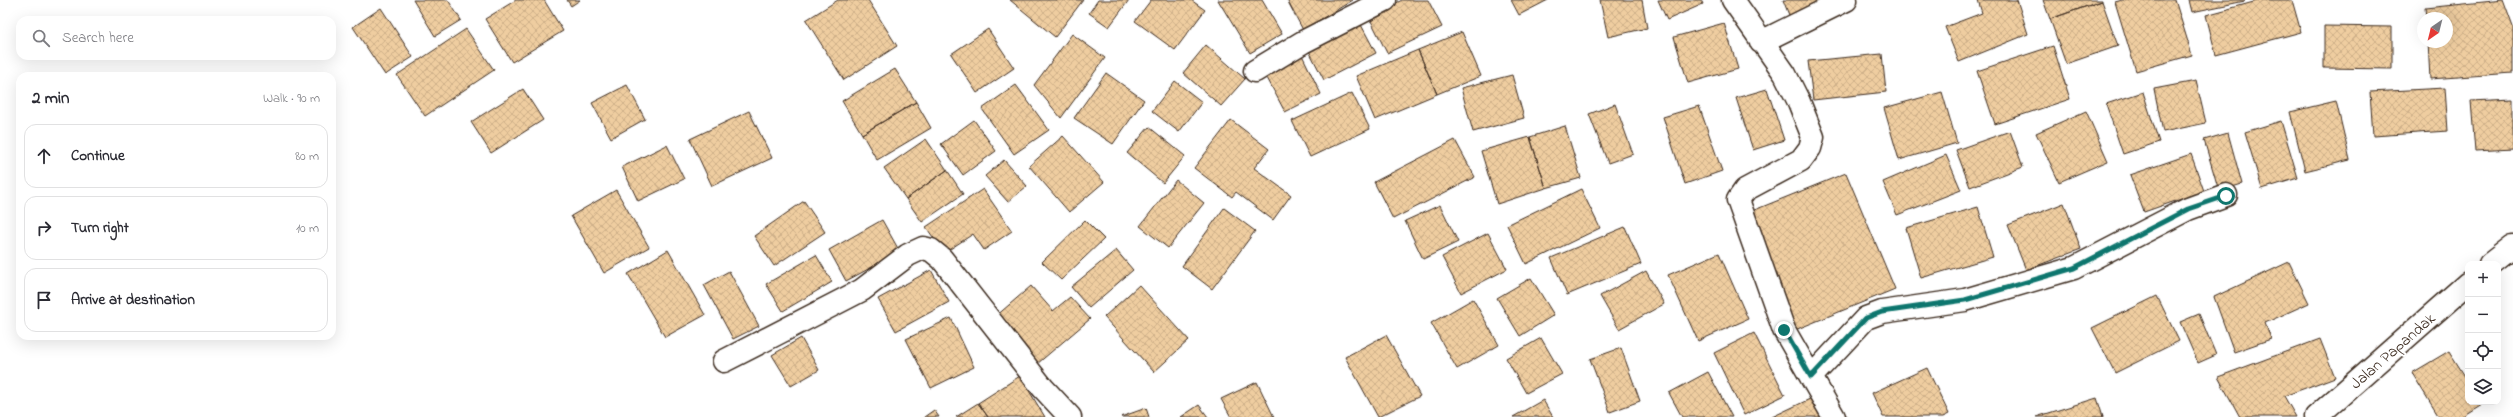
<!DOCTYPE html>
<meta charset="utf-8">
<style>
:root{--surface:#fff;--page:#f7f7f7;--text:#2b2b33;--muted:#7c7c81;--line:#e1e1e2}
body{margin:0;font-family:"Indie Flower",sans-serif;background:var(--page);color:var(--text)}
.controls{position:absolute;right:12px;bottom:12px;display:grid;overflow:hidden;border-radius:8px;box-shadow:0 4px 16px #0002}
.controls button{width:36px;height:36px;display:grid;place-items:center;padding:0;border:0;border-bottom:1px solid var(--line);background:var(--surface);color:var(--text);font:20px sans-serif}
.compass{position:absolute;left:2417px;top:12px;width:36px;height:36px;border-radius:50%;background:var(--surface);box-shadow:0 4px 16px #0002;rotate:215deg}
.stop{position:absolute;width:12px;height:12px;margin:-9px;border:3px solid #0f766e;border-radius:50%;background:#fff}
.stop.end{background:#0f766e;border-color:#fff;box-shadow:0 1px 4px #0008}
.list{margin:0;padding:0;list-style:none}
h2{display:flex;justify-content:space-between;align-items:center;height:52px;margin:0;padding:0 16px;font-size:17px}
h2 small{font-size:13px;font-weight:400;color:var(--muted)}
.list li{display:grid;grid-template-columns:26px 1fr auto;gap:12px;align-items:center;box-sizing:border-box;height:64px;margin:0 8px 8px;padding:0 8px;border:1px solid var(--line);border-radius:12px}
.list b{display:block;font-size:15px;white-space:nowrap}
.list em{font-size:13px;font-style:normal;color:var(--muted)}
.icon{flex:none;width:22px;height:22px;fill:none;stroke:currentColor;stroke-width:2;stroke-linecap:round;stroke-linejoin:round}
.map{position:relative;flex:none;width:2513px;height:417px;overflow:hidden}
.search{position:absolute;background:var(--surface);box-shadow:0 4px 16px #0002;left:16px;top:16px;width:320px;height:44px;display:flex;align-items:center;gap:10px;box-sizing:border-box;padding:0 14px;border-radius:12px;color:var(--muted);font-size:15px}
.panel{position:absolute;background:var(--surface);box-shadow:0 4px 16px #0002;left:16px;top:72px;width:320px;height:268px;border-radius:12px}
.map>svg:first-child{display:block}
.building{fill:url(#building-cross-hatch);stroke:#3b2a1e}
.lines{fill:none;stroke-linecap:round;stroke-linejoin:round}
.minor-casing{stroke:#3b2a1e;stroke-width:25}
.minor{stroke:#fff;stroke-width:22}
.route{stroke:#0f766e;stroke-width:5}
.labels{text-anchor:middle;stroke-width:4;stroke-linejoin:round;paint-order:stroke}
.street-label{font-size:16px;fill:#3b2a1e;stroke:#fff}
</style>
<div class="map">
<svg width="2513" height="417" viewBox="0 0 2513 417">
<defs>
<pattern id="building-cross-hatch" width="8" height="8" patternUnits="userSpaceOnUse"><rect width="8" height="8" fill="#efcda0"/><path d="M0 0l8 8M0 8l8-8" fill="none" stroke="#ceb089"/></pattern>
</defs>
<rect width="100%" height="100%" fill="#fff"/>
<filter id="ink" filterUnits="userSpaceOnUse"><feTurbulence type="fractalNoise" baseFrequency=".025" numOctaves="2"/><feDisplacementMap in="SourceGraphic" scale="8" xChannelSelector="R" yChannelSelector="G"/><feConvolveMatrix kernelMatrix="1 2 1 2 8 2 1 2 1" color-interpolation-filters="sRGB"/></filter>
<g filter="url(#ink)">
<path class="building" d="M413,0H448L461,20L435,36Z
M516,0H544L563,31L512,62L485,19Z
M567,0H580L571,6Z
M838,0H868L897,46L844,80L806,20Z
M1010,0H1083L1055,37Z
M1098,0H1129L1109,27L1089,13Z
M1151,0H1191L1205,10L1175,50L1135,21Z
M1218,0H1262L1282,34L1250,53Z
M1287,0H1353L1303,30Z
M1402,0H1428L1442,27L1387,53L1369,17Z
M1511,0H1548L1519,15Z
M1600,0H1642L1647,28L1608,37Z
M1658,0H1701L1703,4L1667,20Z
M1783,0H1835L1791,20Z
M1978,0H2017L2028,34L1959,62L1945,27L1982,13Z
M2043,0H2102V1L2050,19Z
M2122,0H2175L2192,55L2136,71L2115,2Z
M2189,0H2245V1L2192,12Z
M2261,0H2292L2301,32L2216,55L2206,15Z
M2503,0L2513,27V73L2430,79L2428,42H2447V18H2426L2425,8Z
M2102,1L2118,46L2066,64L2050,19Z
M381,8L413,57L385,75L353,27Z
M1359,21L1376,53L1324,80L1307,47Z
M1724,23L1738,69L1688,83L1674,37Z
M2324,26L2392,27V69L2324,68Z
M466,29L494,70L425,116L397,75Z
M988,29L1014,68L977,93L951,54Z
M1462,32L1481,76L1437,94L1418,50Z
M1072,34L1105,58L1061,118L1034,85Z
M1206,45L1245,79L1221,106L1183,73Z
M2053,46L2070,99L1995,124L1977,71Z
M1418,50L1437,94L1375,120L1356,76Z
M1882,54L1886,92L1813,100L1808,61Z
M1302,55L1321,94L1285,112L1265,74Z
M895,69L916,102L862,134L842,101Z
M1106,73L1144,100L1113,144L1074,118Z
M1512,75L1524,118L1473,132L1461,88Z
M1175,81L1202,102L1179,132L1152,111Z
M2196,81L2206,123L2163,132L2154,89Z
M627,85L645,119L611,138L592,103Z
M1016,85L1049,130L1014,154L982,109Z
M2445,88L2448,131L2373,136L2370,92Z
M523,89L543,120L491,153L471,122Z
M1767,89L1784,140L1753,150L1736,98Z
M1942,92L1957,143L1899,160L1884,108Z
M2143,92L2159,142L2123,154L2106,104Z
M1352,93L1370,129L1310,157L1292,121Z
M2513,99V149L2475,151L2471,101Z
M2336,101L2350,160L2305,171L2290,112Z
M916,102L931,128L877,160L862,134Z
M1615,104L1633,154L1608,163L1589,114Z
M1699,106L1722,171L1685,184L1663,117Z
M749,111L772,158L712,186L690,139Z
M2086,111L2108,161L2059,182L2036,133Z
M974,120L996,151L963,175L941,144Z
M1231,120L1269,149L1254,168L1291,195L1273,220L1236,192L1232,197L1194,168Z
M2281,121L2298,178L2262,189L2245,132Z
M1565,126L1581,178L1546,188L1530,137Z
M1149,127L1185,156L1163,183L1127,153Z
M2010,131L2023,167L1970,187L1956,150Z
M2228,133L2242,184L2219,191L2204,140Z
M1063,136L1104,182L1069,212L1029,166Z
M1530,137L1546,188L1497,204L1481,151Z
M926,139L947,170L906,199L884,168Z
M1455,140L1475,177L1393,219L1374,182Z
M667,145L684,179L638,201L622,167Z
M2191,154L2204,191L2144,212L2130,175Z
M1946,155L1961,190L1897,215L1883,182Z
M1004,160L1027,186L1008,202L985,176Z
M947,170L963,194L922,222L906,199Z
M1846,173L1895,289L1795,330L1747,213Z
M1176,180L1204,203L1168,248L1140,226Z
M983,189L1012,231L984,250L973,234L944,253L926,227Z
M1581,189L1600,228L1526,264L1507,225Z
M616,190L649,247L604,273L571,216Z
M804,201L825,232L774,266L754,236Z
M2064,203L2081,249L2026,270L2008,225Z
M1440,205L1458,242L1423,259L1405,221Z
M1978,207L1993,257L1921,278L1906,228Z
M1224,208L1255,231L1212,289L1182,266Z
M882,220L900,252L846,281L829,250Z
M1085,220L1104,239L1061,280L1042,262Z
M1625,227L1641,264L1567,295L1551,258Z
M1488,233L1507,269L1461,293L1442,257Z
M668,250L705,315L665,337L628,274Z
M1116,250L1133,270L1089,308L1071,287Z
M1719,253L1748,319L1698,341L1668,275Z
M816,255L832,282L783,311L766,284Z
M2289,262L2309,303L2265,323L2271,339L2234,352L2214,297Z
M931,270L949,302L896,331L878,299Z
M729,271L759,326L733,339L704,285Z
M1646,271L1664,304L1619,329L1600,296Z
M1531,278L1554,315L1520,336L1497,298Z
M1139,285L1189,340L1154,372L1104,317Z
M1031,286L1053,311L1070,297L1090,319L1037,364L995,317Z
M2157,296L2179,341L2115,373L2092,328Z
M1473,299L1499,345L1457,369L1431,323Z
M2199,314L2216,355L2198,363L2180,322Z
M951,318L974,367L931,388L906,339Z
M1754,333L1785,395L1744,415L1714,353Z
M1386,335L1420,396L1378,417L1345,357Z
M801,338L819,370L791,386L772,355Z
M1541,338L1562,374L1526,393L1506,358Z
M2320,339L2335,377L2284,396L2296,417H2240L2218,377Z
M1621,348L1640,401L1610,412L1590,359Z
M2449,351L2468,381V402H2481L2482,404L2461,417H2439L2412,373Z
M1927,368L1949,414L1943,417H1883L1872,393Z
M1708,372L1732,417H1682L1669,393Z
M1020,376L1045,417H988L978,403Z
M1257,382L1274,417H1231L1221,399Z
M1814,397L1823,417H1772Z
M2097,398L2103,417H2036Z
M1543,400L1553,417H1513Z
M978,403L988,417H956Z
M1199,405L1208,417H1181Z
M1146,408L1149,417H1121Z
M934,410L939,417H924Z"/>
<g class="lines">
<g class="minor-casing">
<path id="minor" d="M1733,0L1785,74L1799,102L1813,137L1810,148L1801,160L1745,190L1738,200L1784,330L1834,417
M1761,42L1846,0
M1255,71L1303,42L1385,0
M2490,264L2513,246
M724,361L862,290L908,255L923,248L931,250L942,259L1043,388L1070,417
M1811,377L1866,318L1882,312L1965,300L2074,268L2188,209L2226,195
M2316,417L2468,283"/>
</g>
<use href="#minor" class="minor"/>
</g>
</g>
<g class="lines" filter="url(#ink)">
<path class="route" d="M1784,330L1811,377L1866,318L1882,312L1965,300L2074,268L2188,209L2226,196"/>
</g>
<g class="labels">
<g class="street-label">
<text transform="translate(2392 350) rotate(-41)" y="6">Jalan Papandak</text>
</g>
</g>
</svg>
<div class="controls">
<button>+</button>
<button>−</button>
<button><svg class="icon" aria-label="locate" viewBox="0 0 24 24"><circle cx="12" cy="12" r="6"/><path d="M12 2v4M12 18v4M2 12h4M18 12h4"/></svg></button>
<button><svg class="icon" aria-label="layers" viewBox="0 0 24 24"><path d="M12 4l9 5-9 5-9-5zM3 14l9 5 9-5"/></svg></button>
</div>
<svg class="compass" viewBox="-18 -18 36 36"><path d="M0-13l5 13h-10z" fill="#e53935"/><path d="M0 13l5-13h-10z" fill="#7c7c81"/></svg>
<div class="stop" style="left:2226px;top:196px"></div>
<div class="stop end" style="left:1784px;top:330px"></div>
<div class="search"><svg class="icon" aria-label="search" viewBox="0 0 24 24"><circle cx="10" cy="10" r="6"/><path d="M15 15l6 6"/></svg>Search here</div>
<section class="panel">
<h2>2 min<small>Walk · 90 m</small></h2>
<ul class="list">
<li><svg class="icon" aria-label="ahead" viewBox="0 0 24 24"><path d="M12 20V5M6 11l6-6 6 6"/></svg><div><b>Continue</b></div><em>80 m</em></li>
<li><svg class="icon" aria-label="right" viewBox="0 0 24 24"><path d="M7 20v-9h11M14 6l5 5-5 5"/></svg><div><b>Turn right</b></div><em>10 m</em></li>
<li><svg class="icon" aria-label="arrive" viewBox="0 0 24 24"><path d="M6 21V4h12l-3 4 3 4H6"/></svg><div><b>Arrive at destination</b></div></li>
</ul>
</section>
</div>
